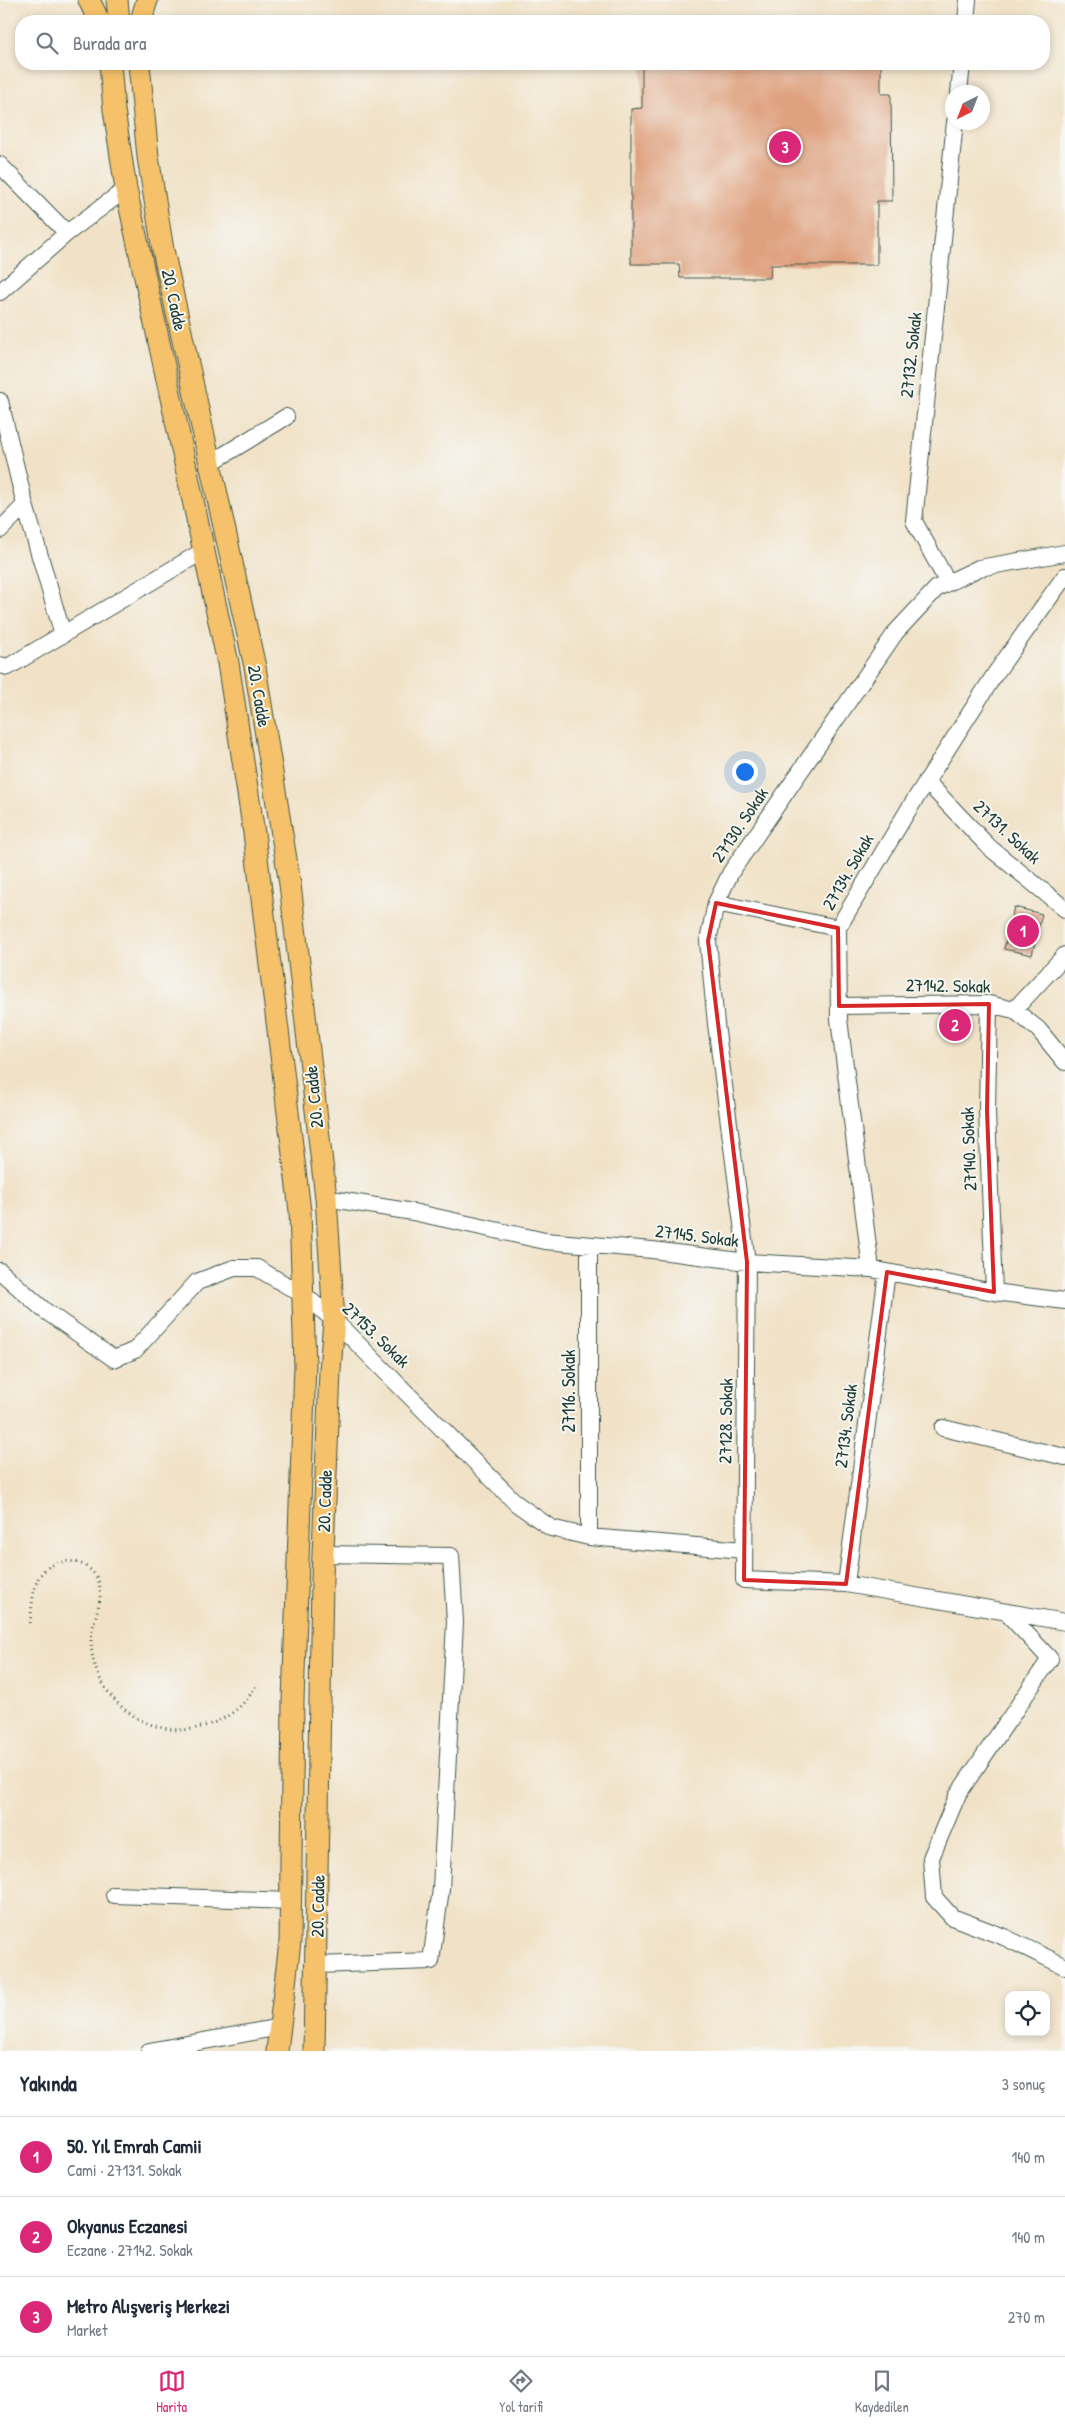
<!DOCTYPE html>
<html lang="tr">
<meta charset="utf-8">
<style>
:root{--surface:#fff;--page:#f6f6f7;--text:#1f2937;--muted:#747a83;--line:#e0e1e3;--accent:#db2777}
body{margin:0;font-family:"Patrick Hand",sans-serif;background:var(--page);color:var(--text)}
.controls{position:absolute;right:15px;bottom:15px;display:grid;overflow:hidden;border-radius:10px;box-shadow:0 2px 8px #0003}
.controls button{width:45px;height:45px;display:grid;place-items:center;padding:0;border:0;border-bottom:1px solid var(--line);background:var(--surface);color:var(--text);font:25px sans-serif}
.compass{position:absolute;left:945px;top:85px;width:45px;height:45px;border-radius:50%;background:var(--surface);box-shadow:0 2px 8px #0003;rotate:222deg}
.you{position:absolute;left:744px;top:771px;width:18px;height:18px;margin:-12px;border:4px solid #fff;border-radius:50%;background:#1a73e8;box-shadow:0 0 0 8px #1a73e833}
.badge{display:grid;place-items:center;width:32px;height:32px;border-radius:50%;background:var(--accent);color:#fff;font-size:16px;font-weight:700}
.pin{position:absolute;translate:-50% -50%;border:2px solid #fff;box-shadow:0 1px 5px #0006}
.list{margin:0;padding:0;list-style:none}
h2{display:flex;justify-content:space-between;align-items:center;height:65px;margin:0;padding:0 20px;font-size:21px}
h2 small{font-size:16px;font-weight:400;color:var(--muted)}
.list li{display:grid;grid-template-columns:32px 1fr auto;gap:15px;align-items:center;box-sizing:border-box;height:80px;padding:0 20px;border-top:1px solid var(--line)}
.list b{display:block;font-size:19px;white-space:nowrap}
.list p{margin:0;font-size:16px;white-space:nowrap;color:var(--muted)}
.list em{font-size:16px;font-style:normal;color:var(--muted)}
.icon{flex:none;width:28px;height:28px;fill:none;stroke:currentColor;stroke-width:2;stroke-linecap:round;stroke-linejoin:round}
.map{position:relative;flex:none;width:1065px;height:2051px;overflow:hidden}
.search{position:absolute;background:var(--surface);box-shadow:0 2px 8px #0003;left:15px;right:15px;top:15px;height:55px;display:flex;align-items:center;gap:12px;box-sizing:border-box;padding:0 18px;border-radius:20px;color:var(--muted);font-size:19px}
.sheet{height:305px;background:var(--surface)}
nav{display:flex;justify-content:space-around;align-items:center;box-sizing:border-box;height:70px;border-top:1px solid var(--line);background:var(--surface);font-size:14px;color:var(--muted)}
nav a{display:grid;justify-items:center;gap:2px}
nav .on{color:var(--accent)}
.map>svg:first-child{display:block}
.building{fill:#dfa280}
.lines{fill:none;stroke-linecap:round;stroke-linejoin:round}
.minor-casing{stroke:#3e564a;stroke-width:18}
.major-casing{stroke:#3e564a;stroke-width:23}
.path{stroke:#3e564a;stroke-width:3;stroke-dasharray:1 4;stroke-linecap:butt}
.minor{stroke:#fff;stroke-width:16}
.major{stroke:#f5c16b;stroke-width:21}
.marked{fill:none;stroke:#d62828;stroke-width:4;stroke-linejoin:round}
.labels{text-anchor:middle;stroke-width:4;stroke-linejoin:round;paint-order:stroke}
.street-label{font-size:18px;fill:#1f3d34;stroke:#f6f6f2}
</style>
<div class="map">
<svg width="1065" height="2051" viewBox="0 0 1065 2051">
<rect width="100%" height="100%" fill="#f6f6f2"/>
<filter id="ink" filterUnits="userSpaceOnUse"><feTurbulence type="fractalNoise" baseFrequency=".02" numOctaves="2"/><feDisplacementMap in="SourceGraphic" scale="10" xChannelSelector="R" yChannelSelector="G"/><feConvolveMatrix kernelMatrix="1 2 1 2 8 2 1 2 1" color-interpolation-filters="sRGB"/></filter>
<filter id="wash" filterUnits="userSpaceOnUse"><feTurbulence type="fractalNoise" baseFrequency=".0096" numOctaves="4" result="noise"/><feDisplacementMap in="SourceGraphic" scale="20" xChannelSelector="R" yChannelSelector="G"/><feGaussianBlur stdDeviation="1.12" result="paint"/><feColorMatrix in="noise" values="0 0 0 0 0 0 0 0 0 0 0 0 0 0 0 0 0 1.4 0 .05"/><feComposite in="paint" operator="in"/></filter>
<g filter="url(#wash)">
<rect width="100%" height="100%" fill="#f1e2c7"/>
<g id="blocks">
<path class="building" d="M642,64H881V94H891L892,201H877V265H771L770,278H680L679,264H631V109L642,108Z
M1014,907L1042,914L1032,955L1004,949Z"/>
</g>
</g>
<g filter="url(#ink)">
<use href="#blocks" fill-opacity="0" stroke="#3e564a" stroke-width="1"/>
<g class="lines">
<g class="minor-casing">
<path id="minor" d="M966,21L968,0
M959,92L962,64
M0,165L67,233
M0,292L67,233L126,189
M0,401L25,505L63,635
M209,464L286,417
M0,530L25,505
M1065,553L979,568L937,588L896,632L731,872L716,903L708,941L716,1024L747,1262L744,1580L846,1584L1065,1622
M948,583L914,521L955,122
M0,665L8,667L203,551
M926,781L989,847L1065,909
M716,903L838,928
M989,1004L987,1111L994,1292
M839,1006L989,1004L1014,1010L1038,1029L1065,1062
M1014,1010L1065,955
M326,1198L413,1212L545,1241L652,1250L747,1262L871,1269L994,1292L1065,1301
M871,1269L839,1019L838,928L907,812L995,674L1065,576
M0,1271L44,1310L114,1359L135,1350L197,1282L234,1268H257L305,1296L334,1320L517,1504L551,1528L589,1537L744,1550
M943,1428L1065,1457
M589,1537V1245
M846,1584L887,1272
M1006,1612L1050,1659L958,1794L931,1858L934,1897L952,1917L1004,1937L1064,1966
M114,1895L291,1901
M316,1965L431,1961L441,1889L455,1622L451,1556L323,1554
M149,2051L280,2027"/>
</g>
<g class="major-casing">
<path id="major" d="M89,0L99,21
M117,0L119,21
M141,21L147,0
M110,64L114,110L126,189L228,663L254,833L300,1211L305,1365L293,1701L290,1942L277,2051
M139,64L148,157L163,250L255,667L290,884L326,1198L334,1320L330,1370L322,1579L314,2051"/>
</g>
<path class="path" d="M30,1623C32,1610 32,1591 38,1579C50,1556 84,1555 97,1578C107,1598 91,1620 91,1641C92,1694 140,1736 192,1729C220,1724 245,1709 257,1683"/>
<use href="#minor" class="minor"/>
<use href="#major" class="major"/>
</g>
</g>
<path class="marked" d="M716,903L838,928L839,1006L989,1004L987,1111L994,1292L887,1272L846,1584L744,1580L747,1262L708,941Z"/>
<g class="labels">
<g class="street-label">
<text transform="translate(174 300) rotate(78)" y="6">20. Cadde</text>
<text transform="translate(911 355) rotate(-84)" y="6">27132. Sokak</text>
<text transform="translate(259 696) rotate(80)" y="6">20. Cadde</text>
<text transform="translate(740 825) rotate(-56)" y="6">27130. Sokak</text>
<text transform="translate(1007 832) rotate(43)" y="6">27131. Sokak</text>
<text transform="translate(848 872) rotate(-60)" y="6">27134. Sokak</text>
<text transform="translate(948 986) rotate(1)" y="6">27142. Sokak</text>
<text transform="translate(314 1097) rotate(-96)" y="6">20. Cadde</text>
<text transform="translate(969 1149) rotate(-92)" y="6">27140. Sokak</text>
<text transform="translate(697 1236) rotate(7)" y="6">27145. Sokak</text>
<text transform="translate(376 1335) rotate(44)" y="6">27153. Sokak</text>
<text transform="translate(569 1391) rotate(-90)" y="6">27116. Sokak</text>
<text transform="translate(726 1421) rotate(-89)" y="6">27128. Sokak</text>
<text transform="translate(846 1426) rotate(-83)" y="6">27134. Sokak</text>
<text transform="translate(325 1501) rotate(-88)" y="6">20. Cadde</text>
<text transform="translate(318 1906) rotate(-89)" y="6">20. Cadde</text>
</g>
</g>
</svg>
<div class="controls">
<button><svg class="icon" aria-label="locate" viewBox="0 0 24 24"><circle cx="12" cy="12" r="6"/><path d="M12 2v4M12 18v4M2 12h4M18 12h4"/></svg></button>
</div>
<svg class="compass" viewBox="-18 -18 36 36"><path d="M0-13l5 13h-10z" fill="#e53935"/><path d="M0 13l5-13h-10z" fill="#747a83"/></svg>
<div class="you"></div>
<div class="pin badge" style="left:1023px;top:931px">1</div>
<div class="pin badge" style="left:955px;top:1025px">2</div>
<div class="pin badge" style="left:785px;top:147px">3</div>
<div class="search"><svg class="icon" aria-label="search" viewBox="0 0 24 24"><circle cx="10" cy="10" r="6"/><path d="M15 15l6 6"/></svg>Burada ara</div>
</div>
<section class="sheet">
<h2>Yakında<small>3 sonuç</small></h2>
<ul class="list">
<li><span class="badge">1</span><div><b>50. Yıl Emrah Camii</b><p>Cami · 27131. Sokak</p></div><em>140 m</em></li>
<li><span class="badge">2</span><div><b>Okyanus Eczanesi</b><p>Eczane · 27142. Sokak</p></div><em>140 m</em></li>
<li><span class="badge">3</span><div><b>Metro Alışveriş Merkezi</b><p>Market</p></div><em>270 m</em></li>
</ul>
</section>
<nav>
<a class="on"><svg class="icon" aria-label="map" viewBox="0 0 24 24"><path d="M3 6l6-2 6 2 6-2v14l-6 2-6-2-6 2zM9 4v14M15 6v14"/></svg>Harita</a>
<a><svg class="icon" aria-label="directions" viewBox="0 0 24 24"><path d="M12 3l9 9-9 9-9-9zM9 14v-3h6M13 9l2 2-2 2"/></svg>Yol tarifi</a>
<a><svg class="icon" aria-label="saved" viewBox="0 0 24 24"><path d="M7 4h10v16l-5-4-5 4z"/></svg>Kaydedilen</a>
</nav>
